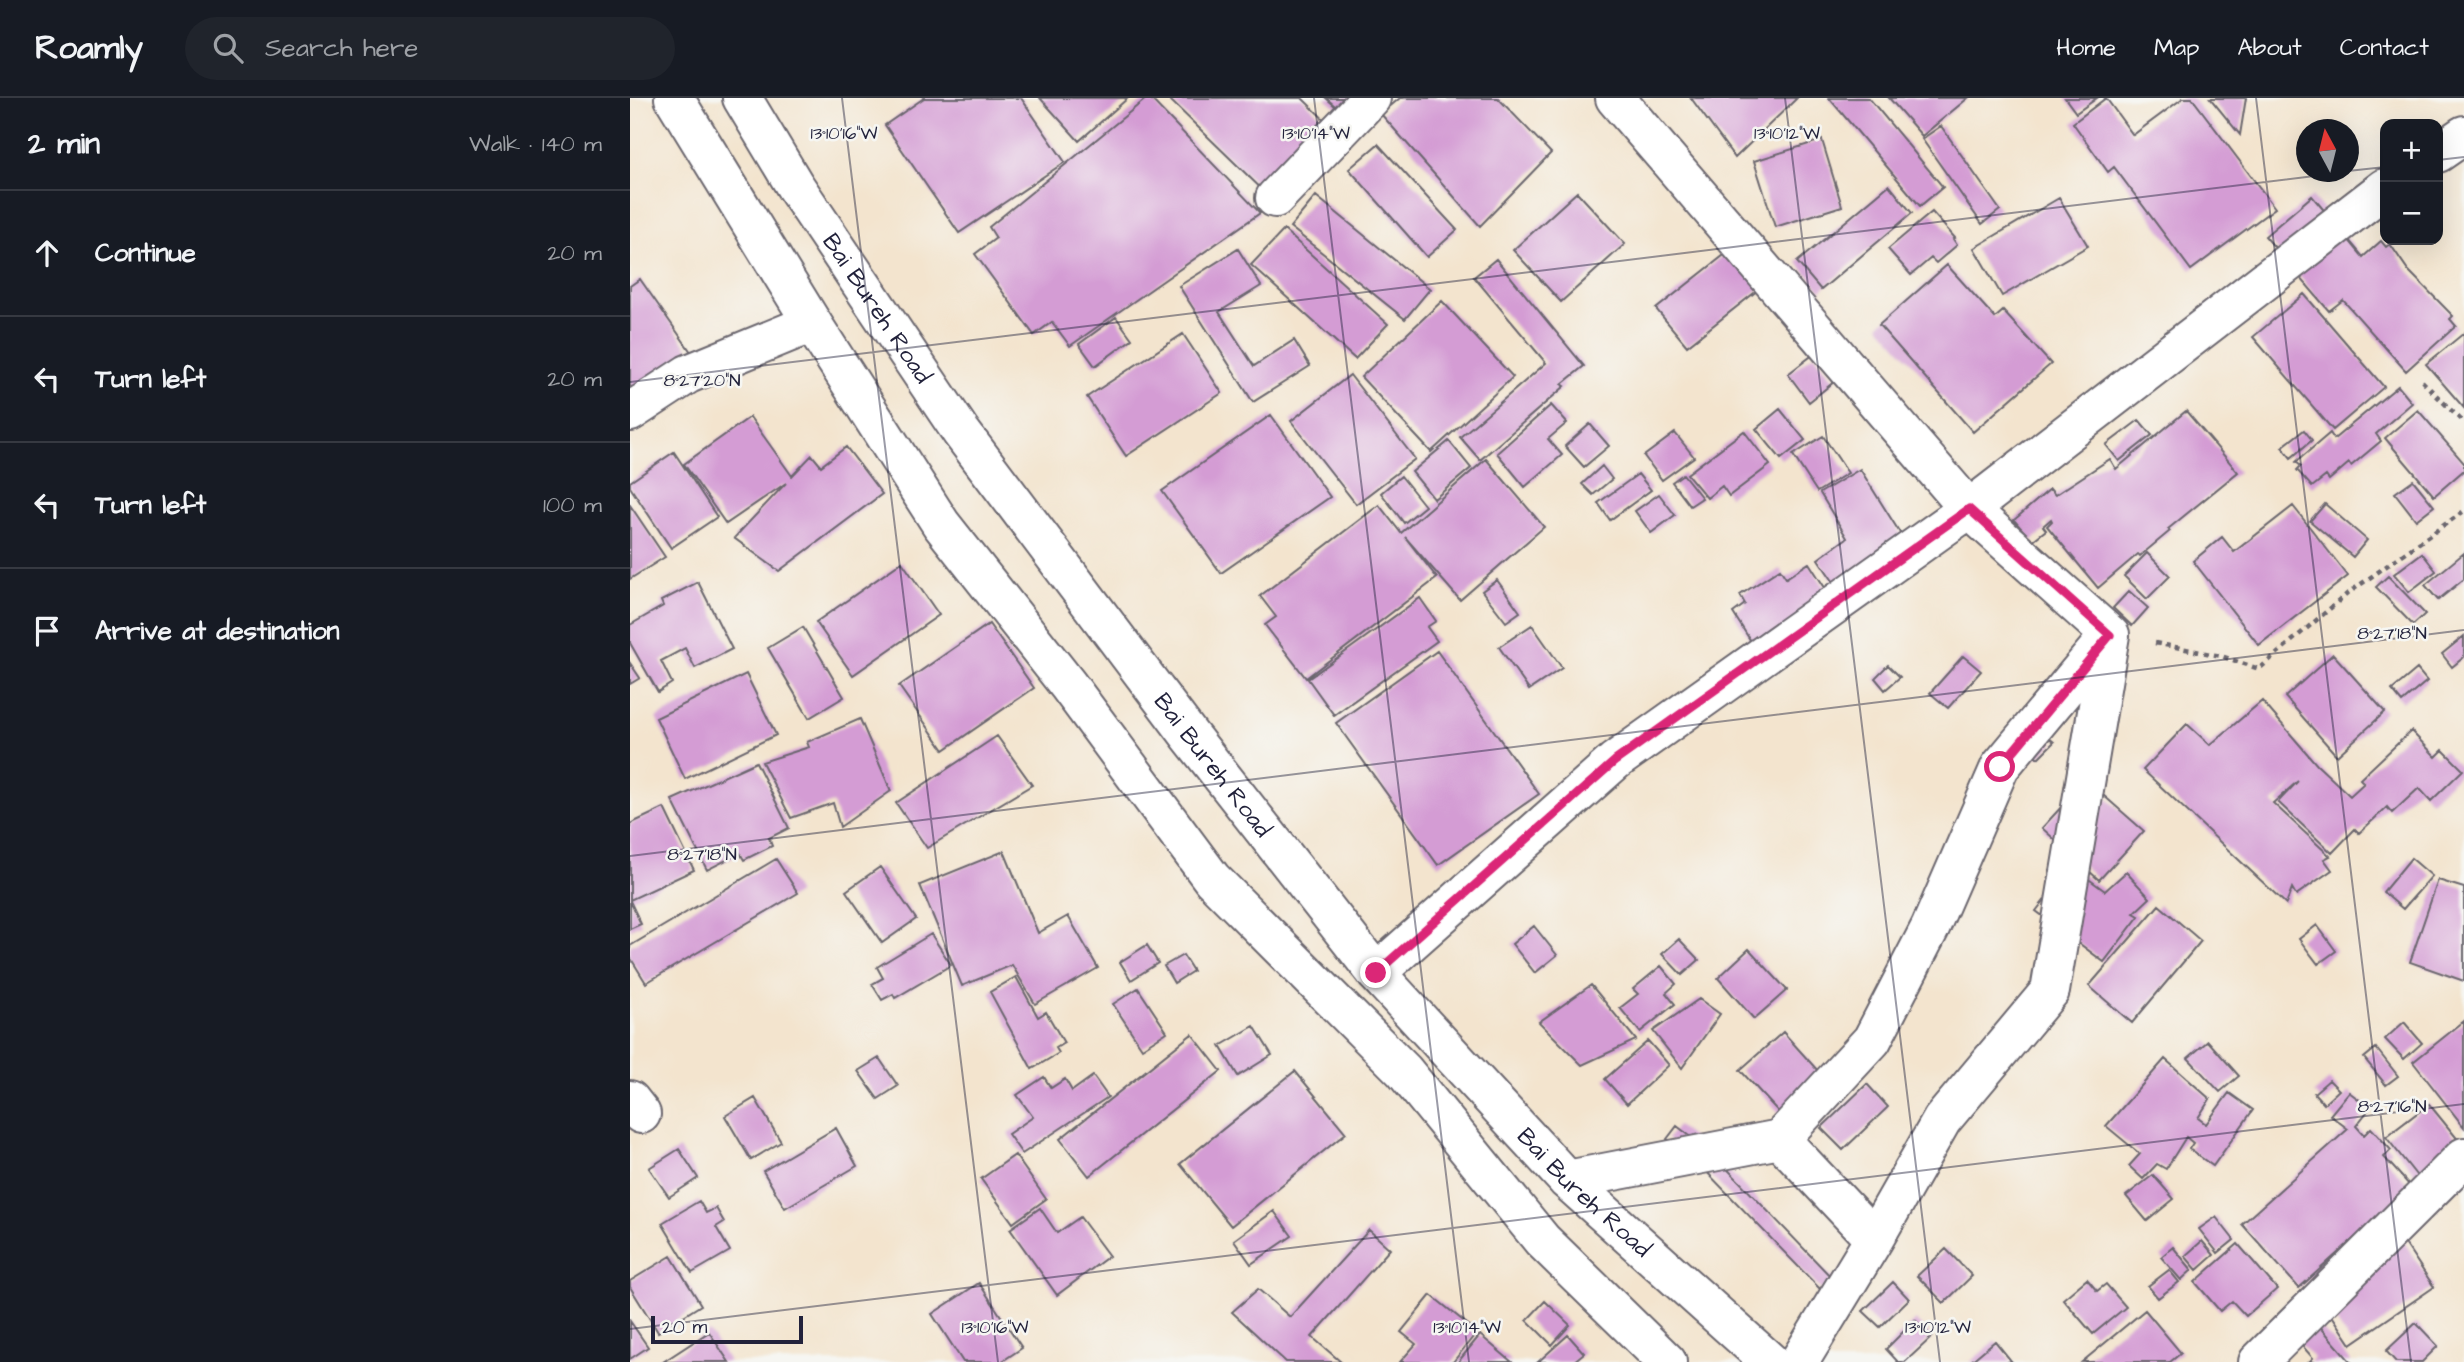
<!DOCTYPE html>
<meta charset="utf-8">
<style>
:root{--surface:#171b24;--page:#20242c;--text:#f1f3f6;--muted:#9ea1a6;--line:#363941}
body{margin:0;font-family:"Architects Daughter",sans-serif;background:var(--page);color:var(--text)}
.controls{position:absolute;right:21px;top:21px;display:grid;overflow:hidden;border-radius:14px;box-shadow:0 7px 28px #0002}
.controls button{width:63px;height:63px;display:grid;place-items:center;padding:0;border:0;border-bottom:2px solid var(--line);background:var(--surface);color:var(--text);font:35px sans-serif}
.compass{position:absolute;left:1666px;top:21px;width:63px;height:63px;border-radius:50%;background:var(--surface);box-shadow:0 7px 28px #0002;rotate:353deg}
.scale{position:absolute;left:21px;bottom:18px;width:152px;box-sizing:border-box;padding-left:7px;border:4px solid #22223b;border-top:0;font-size:19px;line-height:24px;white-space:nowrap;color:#22223b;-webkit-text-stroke:5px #f6f6f2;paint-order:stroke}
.stop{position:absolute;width:21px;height:21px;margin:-16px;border:5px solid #db2777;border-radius:50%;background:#fff}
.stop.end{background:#db2777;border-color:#fff;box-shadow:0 2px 7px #0008}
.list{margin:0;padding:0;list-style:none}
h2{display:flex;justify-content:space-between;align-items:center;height:91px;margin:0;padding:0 28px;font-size:30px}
h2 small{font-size:23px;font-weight:400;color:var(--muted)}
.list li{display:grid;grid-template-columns:46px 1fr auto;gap:21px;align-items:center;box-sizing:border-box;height:126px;padding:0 28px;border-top:2px solid var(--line)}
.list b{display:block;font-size:26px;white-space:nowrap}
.list em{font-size:23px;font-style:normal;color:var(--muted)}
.icon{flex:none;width:38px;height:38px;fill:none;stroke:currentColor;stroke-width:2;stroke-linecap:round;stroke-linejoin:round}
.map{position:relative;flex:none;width:1834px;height:1264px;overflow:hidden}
header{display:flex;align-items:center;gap:42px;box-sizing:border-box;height:98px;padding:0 35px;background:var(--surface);border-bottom:2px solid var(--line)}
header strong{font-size:33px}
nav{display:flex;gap:38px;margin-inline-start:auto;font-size:24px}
.search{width:490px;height:63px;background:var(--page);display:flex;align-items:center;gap:18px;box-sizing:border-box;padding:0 24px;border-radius:38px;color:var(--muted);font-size:26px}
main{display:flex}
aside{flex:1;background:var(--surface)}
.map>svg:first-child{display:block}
.building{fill:#d49cd4}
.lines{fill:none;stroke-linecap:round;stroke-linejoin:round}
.street-casing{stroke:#6b666e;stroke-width:42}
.highway-casing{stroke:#6b666e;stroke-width:42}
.path{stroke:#6b666e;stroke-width:4.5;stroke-dasharray:5 5;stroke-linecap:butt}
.street{stroke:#fff;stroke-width:38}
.highway{stroke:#fff;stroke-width:38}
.route{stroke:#db2777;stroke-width:9}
.ticks{fill:none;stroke:#22223b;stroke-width:2;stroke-opacity:0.45}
.labels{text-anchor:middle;stroke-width:5;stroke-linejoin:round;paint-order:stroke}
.street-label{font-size:24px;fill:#22223b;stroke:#f6f6f2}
.ticks-label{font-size:18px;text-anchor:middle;fill:#22223b;stroke:#f6f6f2;stroke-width:5;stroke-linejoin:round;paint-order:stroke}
</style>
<header>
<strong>Roamly</strong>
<div class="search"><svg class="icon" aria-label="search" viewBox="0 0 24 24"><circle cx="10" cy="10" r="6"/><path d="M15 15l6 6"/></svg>Search here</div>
<nav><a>Home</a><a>Map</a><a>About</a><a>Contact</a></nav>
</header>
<main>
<aside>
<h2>2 min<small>Walk · 140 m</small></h2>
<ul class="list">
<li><svg class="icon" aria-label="ahead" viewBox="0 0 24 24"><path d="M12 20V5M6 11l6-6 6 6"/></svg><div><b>Continue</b></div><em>20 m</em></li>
<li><svg class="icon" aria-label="left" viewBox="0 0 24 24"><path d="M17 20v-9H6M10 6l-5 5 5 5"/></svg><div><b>Turn left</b></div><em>20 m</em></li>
<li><svg class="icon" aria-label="left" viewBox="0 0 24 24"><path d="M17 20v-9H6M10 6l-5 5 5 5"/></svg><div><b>Turn left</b></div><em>100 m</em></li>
<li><svg class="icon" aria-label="arrive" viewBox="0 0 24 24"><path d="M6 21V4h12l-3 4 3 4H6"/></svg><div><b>Arrive at destination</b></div></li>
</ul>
</aside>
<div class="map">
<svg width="1834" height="1264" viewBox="0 0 1834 1264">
<rect width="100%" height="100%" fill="#f6f6f2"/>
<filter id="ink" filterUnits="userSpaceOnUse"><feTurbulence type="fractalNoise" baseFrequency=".0143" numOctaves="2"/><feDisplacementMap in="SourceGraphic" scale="14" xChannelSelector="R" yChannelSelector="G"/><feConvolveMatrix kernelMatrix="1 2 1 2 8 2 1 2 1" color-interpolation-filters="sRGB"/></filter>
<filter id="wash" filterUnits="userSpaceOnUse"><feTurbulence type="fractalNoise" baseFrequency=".00686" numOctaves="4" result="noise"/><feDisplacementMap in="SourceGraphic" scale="28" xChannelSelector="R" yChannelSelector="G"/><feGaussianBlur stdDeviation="1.57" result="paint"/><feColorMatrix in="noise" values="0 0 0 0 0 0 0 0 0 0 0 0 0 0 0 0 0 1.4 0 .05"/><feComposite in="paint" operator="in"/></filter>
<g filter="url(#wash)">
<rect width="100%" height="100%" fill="#f3e4ce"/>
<g id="blocks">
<path class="building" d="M294,0H391L435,64L329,135L255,27Z
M410,0H498L449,43Z
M517,0H520L630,115L440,248L422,224L404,237L345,156L366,140L359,129Z
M538,0H672L709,36L643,102Z
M696,0H728L714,16Z
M770,0H868L921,55L850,128L751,16Z
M1061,0H1167L1105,60Z
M1199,0H1239L1313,89L1290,108Z
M1259,0H1338L1292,38Z
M1435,0H1467L1446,15Z
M1476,0L1503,37L1553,0H1562L1645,110L1561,172L1484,69L1478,74L1443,25Z
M1580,0H1616L1610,37Z
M1311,28L1370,112L1352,126L1292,41Z
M1192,42L1212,108L1145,129L1124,63Z
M748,46L827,132L797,159L719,71Z
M1259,87L1282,115L1191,192L1167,164Z
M947,94L995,146L931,204L883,152Z
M686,98L800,191L775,221L660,129Z
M1682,98L1733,159L1751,143L1756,149L1760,146L1778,172L1823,218L1820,221L1826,228L1776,273L1713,202L1699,213L1635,138Z
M1429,100L1458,148L1372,198L1344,150Z
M1302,114L1325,140L1323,141L1327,147L1306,165L1301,160L1281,177L1258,151Z
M654,132L758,226L725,261L621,167Z
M1108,146L1138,184L1057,248L1026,211Z
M608,151L631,188L589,214L624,268L664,242L680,268L623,304L549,188Z
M866,161L954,268L932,286L935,288L850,362L830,339L916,265L844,179Z
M1317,167L1365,220L1373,213L1421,266L1343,334L1249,227Z
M10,181L61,254L0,297V188Z
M1674,196L1754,289L1703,332L1623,239Z
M812,203L883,279L801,354L731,279Z
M486,219L502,241L465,268L449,246Z
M1834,235V310L1796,266Z
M553,236L592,295L496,358L457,299Z
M1184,256L1205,283L1179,304L1158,276Z
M720,277L785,361L726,406L661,323Z
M1768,288L1782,305L1746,336L1751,343L1721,368L1719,365L1699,382L1696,378L1682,389L1667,372L1671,368L1666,364L1700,335L1704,341Z
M921,307L937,325L918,341L932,357L895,389L867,355Z
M1150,311L1175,342L1151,361L1126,331Z
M1788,312L1834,365V372L1804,398L1755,340Z
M1556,313L1608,374L1538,431L1540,433L1510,458L1508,456L1468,490L1417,428L1422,423L1421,421L1413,428L1416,432L1402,443L1384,422L1420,391L1425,397L1480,361L1486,371Z
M641,317L700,399L591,475L532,393Z
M120,319L162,378L182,357L191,368L216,349L252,396L149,473L104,440L156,385L96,426L54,366Z
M1509,322L1522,337L1489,363L1476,347Z
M960,326L979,348L954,369L935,348Z
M1674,332L1682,342L1661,360L1652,349Z
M1114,333L1140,367L1099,398L1092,388L1077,400L1057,376Z
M1045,335L1064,359L1032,382L1014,358Z
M1193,338L1218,375L1187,394L1163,357Z
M819,343L841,370L804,401L782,374Z
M44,354L87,419L41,450L0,389V384Z
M856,361L914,429L830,502L775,439L807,480L676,580L635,527L646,519L630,498L749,407L771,435Z
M972,368L982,381L963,397L952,386Z
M1230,371L1280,451L1212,496L1188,461L1217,440L1190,395Z
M1008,376L1021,392L980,422L968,405Z
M1053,376L1072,400L1060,408L1042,384Z
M771,378L795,408L774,425L751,395Z
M1783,382L1804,408L1786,422L1765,395Z
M1029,396L1045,417L1021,435L1005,413Z
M1695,406L1737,442L1723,459L1680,423Z
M0,407L35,459L0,481Z
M1663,408L1718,478L1629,547L1563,463L1592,439L1604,454Z
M1517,455L1540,478L1517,501L1494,478Z
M1792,455L1806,473L1779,494L1764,476Z
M1834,455V481L1808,502L1795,487Z
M272,464L309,517L223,577L186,524Z
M1179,465L1208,510L1131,559L1103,515L1115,506L1110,497L1150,471L1156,480Z
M1758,478L1795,516L1783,527L1746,489Z
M867,482L890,514L876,524L852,493Z
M68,484L102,551L65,570L55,550L31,563L42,585L28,594L0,545V527L33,508L31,503Z
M1499,493L1518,510L1502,528L1483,510Z
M790,500L806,523L797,529L807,543L704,617L678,581Z
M359,526L404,590L314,652L269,588Z
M902,527L932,570L899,592L869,549Z
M173,529L214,599L179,620L138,550Z
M1834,538V559L1822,569L1812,556Z
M807,553L909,696L808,767L706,625Z
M1703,556L1755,614L1707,658L1655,599Z
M1333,558L1351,573L1318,610L1300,595Z
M0,565L10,580L0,586Z
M1258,567L1270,579L1255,592L1245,580Z
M1787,571L1797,583L1772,604L1762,592Z
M116,576L146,637L55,681L26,620Z
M1632,603L1687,667L1720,698L1734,685L1730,681L1781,633L1806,659L1813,652L1833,672L1801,703L1789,690L1762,715L1757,709L1729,735L1725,731L1702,755L1648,704L1668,683L1643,705L1700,758L1694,761L1702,772L1666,797L1662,790L1656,806L1513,672L1557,626L1580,647Z
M230,621L261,693L210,729L203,705L161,720L132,664L179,649L177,644Z
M1410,632L1424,644L1408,660L1395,648Z
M367,638L402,687L297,750L266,705Z
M126,664L159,730L139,740L142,748L114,762L110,755L77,772L42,702Z
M1456,682L1514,733L1469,782L1412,730Z
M34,710L64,772L0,802V726Z
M374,753L408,835L438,818L468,870L405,906L382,867L332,888L290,787Z
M1781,760L1802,778L1773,811L1753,794Z
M146,761L168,795L16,885L0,859V848Z
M1441,768L1475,793L1496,774L1520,800L1504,815L1509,818L1474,864L1406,813Z
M250,769L286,821L252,845L216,793Z
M1808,782L1834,790V883L1780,864Z
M0,803L11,826L0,831Z
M1529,807L1571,843L1502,925L1459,888Z
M1687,827L1706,853L1688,866L1669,841Z
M904,828L927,857L905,875L882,846Z
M301,836L321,867L265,900L263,896L252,902L242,886L253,880L247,869Z
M1049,841L1069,862L1052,877L1032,856Z
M517,847L528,865L501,882L490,864Z
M1119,851L1157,892L1124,921L1088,880Z
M553,857L563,873L544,885L534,868Z
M1031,868L1046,886L1036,895L1045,906L1010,934L990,910L1008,896L1003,891Z
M386,879L408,919L416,914L434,945L426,950L429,955L402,971L360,894Z
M961,887L1006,942L952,967L909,924Z
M508,890L537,934L512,950L483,906Z
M1069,901L1090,916L1052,970L1023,933Z
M1834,923V1029L1783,964Z
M1774,924L1792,945L1774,961L1755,941Z
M624,928L642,957L608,978L590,948Z
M1153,934L1197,983L1155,1021L1110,972Z
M562,936L591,973L459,1078L430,1041Z
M1018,943L1039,967L997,1006L975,981Z
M1578,943L1609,978L1590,994L1558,960Z
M1746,950L1768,978L1756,987L1734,960Z
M249,960L268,988L248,1001L228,973Z
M1535,961L1580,1001L1568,1020L1576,1026L1599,995L1623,1012L1583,1068L1559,1051L1563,1045L1556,1039L1536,1071L1527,1066L1513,1081L1499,1068L1510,1056L1476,1028Z
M665,973L716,1035L601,1128L550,1066Z
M463,978L478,999L392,1056L378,1036L403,1019L387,997L414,979L421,990L435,981L442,993Z
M1699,982L1709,992L1694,1006L1684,995Z
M1237,986L1258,1009L1213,1052L1191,1030Z
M1719,994L1740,1010L1726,1028L1734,1037L1741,1030L1761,1052L1754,1059L1781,1089L1669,1190L1612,1126L1718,1031L1700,1017Z
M125,1000L151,1044L121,1062L95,1018Z
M1799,1006L1834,1049L1794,1087L1756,1039Z
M1047,1028L1081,1054L1203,1181L1191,1192L1070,1067L1037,1041Z
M206,1030L227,1068L155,1110L133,1073Z
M49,1051L68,1080L39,1099L19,1070Z
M385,1057L416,1101L383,1125L351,1081Z
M1523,1077L1544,1101L1517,1123L1496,1098Z
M69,1103L76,1115L86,1110L94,1124L86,1129L100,1153L62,1175L32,1125Z
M410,1110L427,1135L450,1119L479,1158L427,1197L380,1131Z
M644,1113L662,1138L621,1166L604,1142Z
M1586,1119L1604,1142L1588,1155L1569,1131Z
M739,1132L760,1151L682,1239L711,1264H656L602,1214L628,1191L660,1219Z
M1772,1141L1804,1189L1721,1246L1689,1198Z
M1572,1143L1584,1157L1567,1172L1555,1158Z
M1608,1146L1647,1191L1616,1218L1602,1203L1590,1213L1565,1184Z
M1543,1149L1562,1172L1551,1182L1531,1159Z
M1316,1151L1342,1178L1314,1205L1287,1178Z
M41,1158L71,1207L28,1234L0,1189V1183Z
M1539,1172L1549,1184L1528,1200L1518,1188Z
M1457,1181L1467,1193L1476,1186L1496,1209L1463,1236L1433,1201Z
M1263,1184L1279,1201L1250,1229L1233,1213Z
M349,1185L392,1250L371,1264H333L302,1216Z
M801,1197L847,1234L823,1264H770L786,1246L771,1234Z
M915,1203L940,1227L922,1247L897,1222Z
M1515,1212L1551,1255L1540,1264H1452Z
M1285,1222L1302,1239L1275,1264H1268L1256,1251Z
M0,1223L18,1249L0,1261Z
M1687,1225L1721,1264H1679L1683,1260L1667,1242Z
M1786,1225L1808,1248L1792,1264H1766L1756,1253Z
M79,1234L99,1264H33Z
M850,1237L882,1264H828Z
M938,1237L954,1255L943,1264H908Z
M1365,1243L1382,1264H1340Z"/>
</g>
</g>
<g filter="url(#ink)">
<use href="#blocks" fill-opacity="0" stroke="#6b666e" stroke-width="2"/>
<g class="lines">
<g class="street-casing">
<path id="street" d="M985,0L1339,411L1480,537L1420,893L1312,1022L1244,1141L1169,1264
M1808,55L1834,37
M645,100L741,0
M0,314L58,276L182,225
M746,875L985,663L1339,411L1755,90
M0,1002L11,1016
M1150,1041L1242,942L1300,830L1370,669L1479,538
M937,1082L1150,1041L1244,1141
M1628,1264L1834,1059"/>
</g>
<g class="highway-casing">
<g id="highway">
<path d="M44,0L182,225L311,426L438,587L582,781L774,973L912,1142L1037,1264"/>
<path id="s1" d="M112,0L165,88L331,334L560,638L746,875L937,1082L1140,1264"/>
</g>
</g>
<path class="path" d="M1792,283L1834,325
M1525,545L1591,558L1629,571L1717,496L1834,413"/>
<use href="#street" class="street"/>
<use href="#highway" class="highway"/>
</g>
</g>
<g class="lines" filter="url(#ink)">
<path class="route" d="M746,875L985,663L1339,411L1480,537L1370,669"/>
</g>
<path class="ticks" d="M212,0L368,1264M684,0L839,1264M1155,0L1310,1264M1626,0L1781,1264M1808,62L1834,59M1718,73L1755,69M0,284L1717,74M0,758L1834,532M0,1231L1834,1006"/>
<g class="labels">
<g class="street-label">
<text dy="8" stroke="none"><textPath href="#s1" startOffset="250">Bai Bureh Road</textPath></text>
<text dy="8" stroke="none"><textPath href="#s1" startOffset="817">Bai Bureh Road</textPath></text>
<text dy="8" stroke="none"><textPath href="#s1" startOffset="1384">Bai Bureh Road</textPath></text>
</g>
</g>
<g class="ticks-label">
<text x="214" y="41">13°10'16"W</text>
<text x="686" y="41">13°10'14"W</text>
<text x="1157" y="41">13°10'12"W</text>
<text x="72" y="288">8°27'20"N</text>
<text x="1762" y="541">8°27'18"N</text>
<text x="72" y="762">8°27'18"N</text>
<text x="1762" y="1014">8°27'16"N</text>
<text x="365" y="1235">13°10'16"W</text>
<text x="837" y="1235">13°10'14"W</text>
<text x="1308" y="1235">13°10'12"W</text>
</g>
</svg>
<div class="controls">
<button>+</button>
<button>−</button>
</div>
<svg class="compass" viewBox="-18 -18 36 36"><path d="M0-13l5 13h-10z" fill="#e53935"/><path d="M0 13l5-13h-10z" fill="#9ea1a6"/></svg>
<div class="scale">20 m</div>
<div class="stop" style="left:1370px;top:669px"></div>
<div class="stop end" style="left:746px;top:875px"></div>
</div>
</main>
